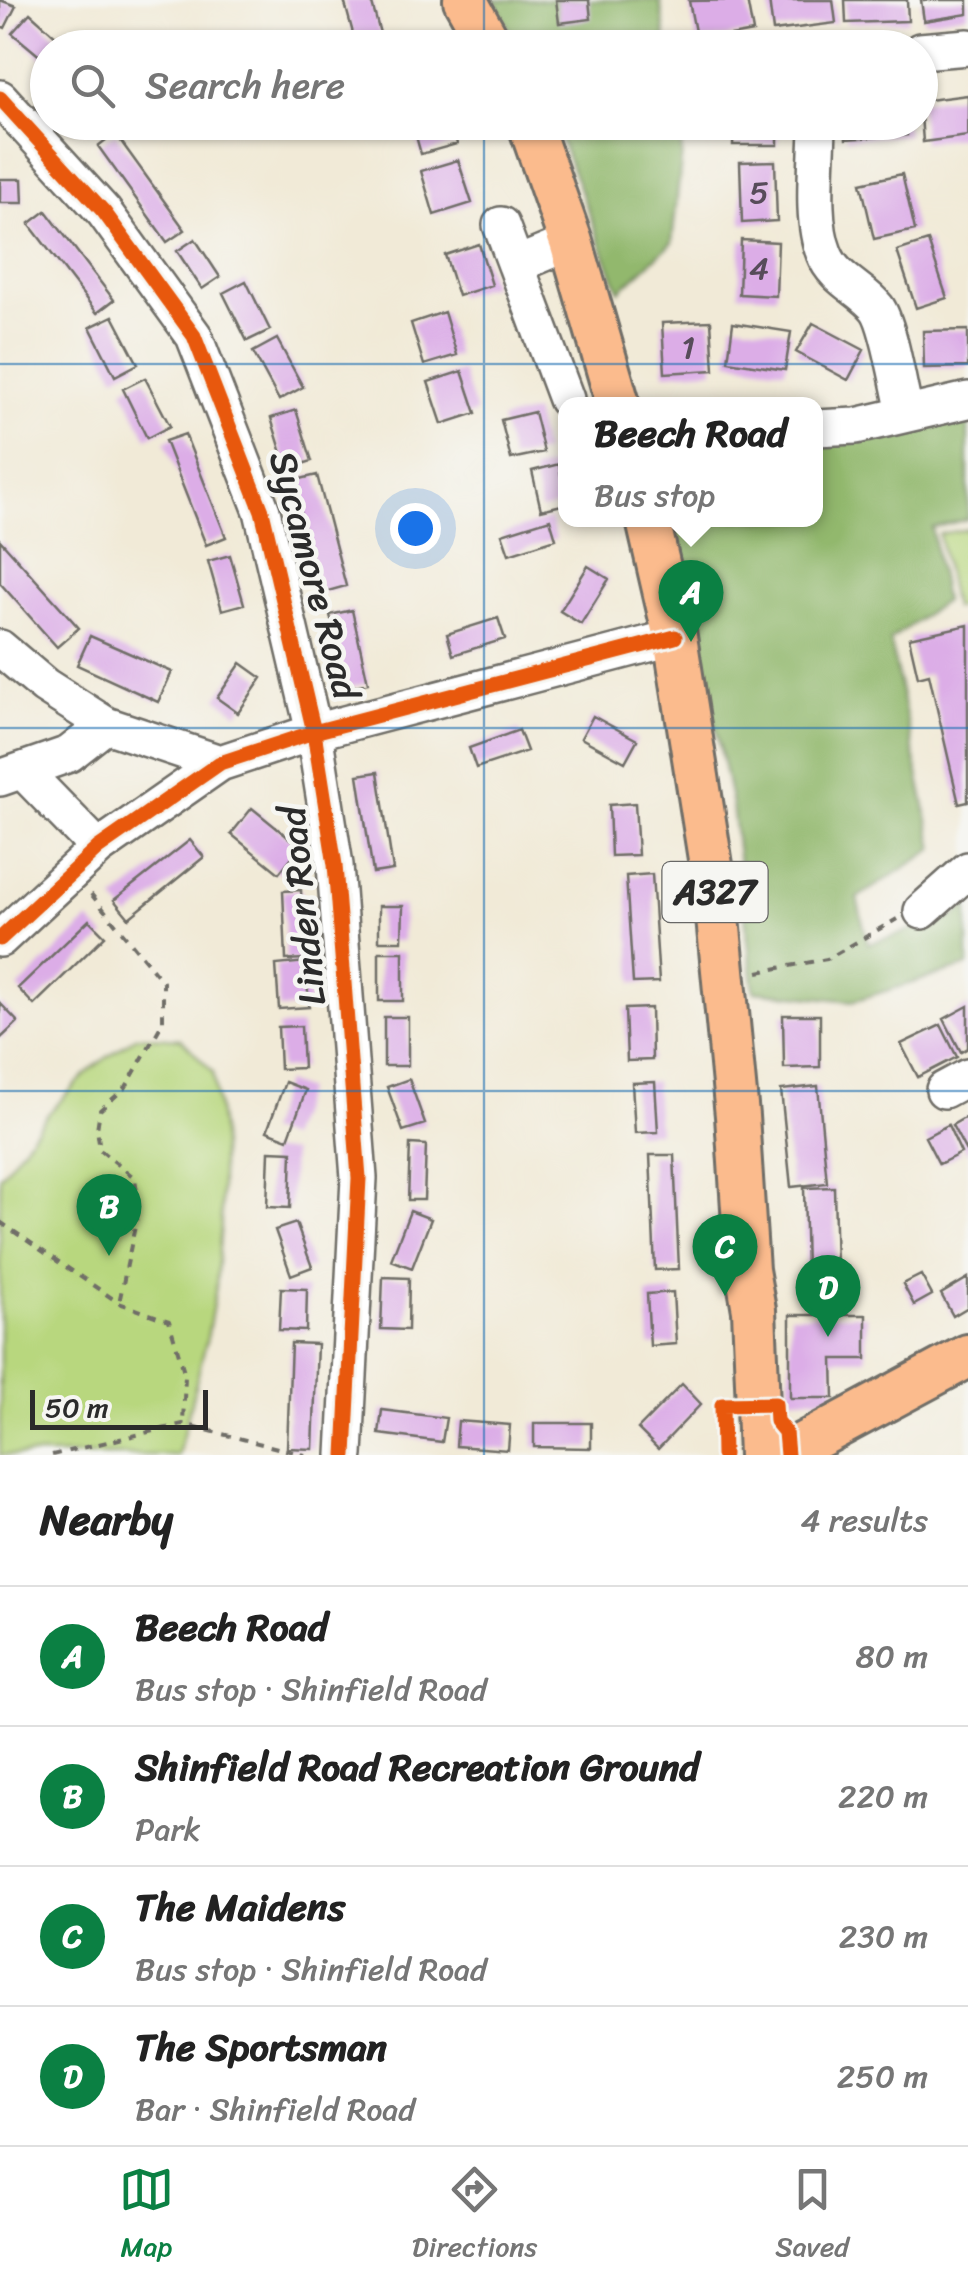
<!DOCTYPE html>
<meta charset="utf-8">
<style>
:root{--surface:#fff;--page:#f6f6f6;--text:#222;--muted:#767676;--line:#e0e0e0;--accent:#0b8043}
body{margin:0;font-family:Sriracha,sans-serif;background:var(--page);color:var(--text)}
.scale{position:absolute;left:30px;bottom:25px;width:178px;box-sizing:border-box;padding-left:10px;border:5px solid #2b2b2b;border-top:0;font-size:28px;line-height:35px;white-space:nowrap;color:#2b2b2b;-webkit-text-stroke:8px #f6f6f2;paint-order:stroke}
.you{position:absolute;left:415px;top:528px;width:35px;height:35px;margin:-25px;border:8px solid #fff;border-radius:50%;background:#1a73e8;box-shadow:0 0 0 15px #1a73e833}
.badge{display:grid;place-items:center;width:65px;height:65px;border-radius:50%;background:var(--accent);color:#fff;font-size:32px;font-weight:700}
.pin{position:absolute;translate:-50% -82px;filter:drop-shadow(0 2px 5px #0008)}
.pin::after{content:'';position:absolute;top:52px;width:35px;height:30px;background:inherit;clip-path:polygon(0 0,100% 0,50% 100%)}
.popup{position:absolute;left:558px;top:397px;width:265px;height:130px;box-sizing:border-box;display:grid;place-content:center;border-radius:20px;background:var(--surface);filter:drop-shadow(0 2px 8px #0005);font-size:32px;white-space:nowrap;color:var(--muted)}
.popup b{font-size:38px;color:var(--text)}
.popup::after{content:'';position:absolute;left:50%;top:100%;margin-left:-20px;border:20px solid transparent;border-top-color:var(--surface)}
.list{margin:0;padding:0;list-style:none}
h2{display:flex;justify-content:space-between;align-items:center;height:130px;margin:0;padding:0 40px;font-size:42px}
h2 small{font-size:32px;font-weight:400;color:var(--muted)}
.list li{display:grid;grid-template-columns:65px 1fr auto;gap:30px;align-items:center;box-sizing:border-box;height:140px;padding:0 40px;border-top:2px solid var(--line)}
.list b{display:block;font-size:38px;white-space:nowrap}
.list p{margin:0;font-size:32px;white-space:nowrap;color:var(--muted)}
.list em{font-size:32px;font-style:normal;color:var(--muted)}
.icon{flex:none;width:55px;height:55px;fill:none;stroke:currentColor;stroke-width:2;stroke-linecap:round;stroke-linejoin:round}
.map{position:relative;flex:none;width:968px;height:1455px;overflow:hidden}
.search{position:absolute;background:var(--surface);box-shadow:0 2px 8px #0004;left:30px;right:30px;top:30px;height:110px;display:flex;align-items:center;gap:25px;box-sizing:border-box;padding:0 35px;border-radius:55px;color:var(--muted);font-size:38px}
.sheet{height:690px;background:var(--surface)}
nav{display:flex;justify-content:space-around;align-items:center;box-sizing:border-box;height:140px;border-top:2px solid var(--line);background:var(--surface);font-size:28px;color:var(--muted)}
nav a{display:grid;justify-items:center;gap:5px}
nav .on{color:var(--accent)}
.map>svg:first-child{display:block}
.green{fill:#b8d77e;stroke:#728154;stroke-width:2.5}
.forest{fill:#92b86d;stroke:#5e724c;stroke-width:2.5}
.building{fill:#dcade7}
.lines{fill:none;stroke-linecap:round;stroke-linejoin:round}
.minor-casing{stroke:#706e67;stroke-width:40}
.major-casing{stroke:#706e67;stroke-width:48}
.path{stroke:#706e67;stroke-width:4;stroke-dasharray:8 8;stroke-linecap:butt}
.minor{stroke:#fff;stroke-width:35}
.major{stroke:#fbbb8d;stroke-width:42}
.cycleway-casing{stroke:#f6f6f2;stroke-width:21}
.cycleway{stroke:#e8590c;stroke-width:15}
.grid{fill:none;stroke:#1f6fb2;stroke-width:2.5;stroke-opacity:0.55}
.labels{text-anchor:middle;stroke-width:9;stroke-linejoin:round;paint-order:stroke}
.number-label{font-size:32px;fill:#574c5a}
.shield{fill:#f6f6f2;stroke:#686867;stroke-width:2.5}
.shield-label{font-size:35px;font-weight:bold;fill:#2b2b2b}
.street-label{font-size:38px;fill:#2b2b2b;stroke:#f6f6f2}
</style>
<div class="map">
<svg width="968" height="1455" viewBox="0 0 968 1455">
<rect width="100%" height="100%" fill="#f6f6f2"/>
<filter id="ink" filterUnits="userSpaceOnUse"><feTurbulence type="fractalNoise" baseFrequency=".01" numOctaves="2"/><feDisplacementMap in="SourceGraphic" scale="20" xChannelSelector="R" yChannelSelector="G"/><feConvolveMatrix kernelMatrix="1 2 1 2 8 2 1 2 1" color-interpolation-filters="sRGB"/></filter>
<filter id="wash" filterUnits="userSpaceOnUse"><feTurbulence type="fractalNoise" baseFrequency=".0048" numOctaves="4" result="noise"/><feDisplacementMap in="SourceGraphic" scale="40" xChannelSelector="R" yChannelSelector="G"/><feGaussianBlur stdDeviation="2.25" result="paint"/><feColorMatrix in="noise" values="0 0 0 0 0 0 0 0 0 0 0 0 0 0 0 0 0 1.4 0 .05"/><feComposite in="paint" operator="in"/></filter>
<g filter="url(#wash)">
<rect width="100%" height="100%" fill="#f1ead7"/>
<path class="green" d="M968,529V605L953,608L939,534Z
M137,1036L181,1039L213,1072L221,1130V1224L216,1287L207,1338L178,1455H0V1177L47,1115L91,1069Z"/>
<path class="forest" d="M494,0H660L667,47H519Z
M554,123H678L682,152L672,243L619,291Z
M968,412V519L932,528L944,601L890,640L934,849L857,898L868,944L954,917L968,905V966L853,1001L754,991L732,805L672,520H816V443L824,445Z"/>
<g id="blocks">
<path class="building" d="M0,0L16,6L5,28L0,26Z
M344,0H371L384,48H357Z
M556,0H589L591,19L559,23Z
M747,0L753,32L697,42L689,1Z
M769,0H833L836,23L773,31Z
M845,0H907L908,21L846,23Z
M921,0H968V14L924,21Z
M30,13L69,48H48V63L12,33Z
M968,95V136L923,142L920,101Z
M412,122H451L457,144L421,154Z
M734,122H778V145H733Z
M845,122H906L907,135L846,139Z
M115,133L185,230L167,242L98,146Z
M458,160L472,203L434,215L421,171Z
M775,161L777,221L742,223L740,162Z
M902,174L915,230L874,239L861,183Z
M0,179H22L23,203H0Z
M46,211L114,300L97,313L29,224Z
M195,239L220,277L202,289L177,251Z
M741,240L778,242L776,296L739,294Z
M928,241L947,298L916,308L897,251Z
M479,244L492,285L458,296L445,255Z
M246,281L270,330L247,341L223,293Z
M444,312L457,355L424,365L411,323Z
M113,316L138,364L115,376L90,327Z
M711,321L714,370L665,373L662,323Z
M733,323L791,332L785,370L728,361Z
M813,323L864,350L848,380L796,352Z
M968,330V367L924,368L923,331Z
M277,339L303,387L279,400L253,352Z
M462,371L476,413L442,424L428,382Z
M145,378L170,426L147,438L123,389Z
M296,410L312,461L287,469L271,418Z
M534,412L544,452L511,459L501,420Z
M185,434L226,537L206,545L165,441Z
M559,464L566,504L541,510L532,471Z
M317,475L346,586L321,593L292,481Z
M550,519L556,539L509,554L502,534Z
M0,540L79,628L57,647L0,583Z
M230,555L244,604L222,610L208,561Z
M588,566L609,579L581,624L560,611Z
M352,610L368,683L346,688L330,615Z
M498,618L505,639L453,655L447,634Z
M968,625V802L959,804L929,674L918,677L909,638Z
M90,636L172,672L158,702L77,665Z
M241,663L262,678L238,713L217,698Z
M593,716L637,740L625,762L581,738Z
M519,730L527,751L476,768L469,748Z
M378,772L393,870L373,873L358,775Z
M635,803L638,855L611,856L609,805Z
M252,808L300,847L279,873L231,834Z
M190,840L204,857L129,918L114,900Z
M652,874L659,982L633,983L626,876Z
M301,890L304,959L286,960L283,891Z
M379,906H403L402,941H379Z
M89,920L105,936L34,1005L18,988Z
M379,952H403V1001H379Z
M306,962L309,1007L279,1009L276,965Z
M0,1003L18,1022L0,1039Z
M968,1006V1048L961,1052L944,1019Z
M651,1008L652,1060L627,1061L625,1009Z
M783,1015H820V1067L784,1068Z
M384,1017H408V1066H384Z
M941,1025L957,1057L918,1077L901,1044Z
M301,1026L303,1068L280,1069L278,1027Z
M409,1079L425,1124L403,1131L387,1087Z
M285,1082L306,1090L288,1139L267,1131Z
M655,1082L658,1132L635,1133L632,1083Z
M818,1086L827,1183L791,1187L781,1090Z
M968,1116V1155L952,1125Z
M948,1125L961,1153L939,1164L925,1137Z
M410,1144L426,1145L424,1200H408Z
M269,1151L292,1152L290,1208L267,1207Z
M650,1155H674L679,1269L655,1270Z
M834,1187L836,1270L806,1271L804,1188Z
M410,1211L431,1219L412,1268L391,1260Z
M296,1223L312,1267L291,1275L275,1230Z
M921,1275L932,1295L914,1305L903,1284Z
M383,1277L409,1278L408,1330L381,1329Z
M968,1278V1307L953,1316L941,1294Z
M281,1288L307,1289L306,1331L279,1330Z
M673,1292L676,1344L650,1346L647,1294Z
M790,1315H866V1359H833L834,1398H790Z
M291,1343L317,1344L313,1449L287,1448Z
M682,1384L701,1404L658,1449L638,1429Z
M382,1410L446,1418L442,1442L379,1434Z
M458,1421L510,1425L508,1450L456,1446Z
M534,1423H591V1448L534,1447Z"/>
</g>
</g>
<g filter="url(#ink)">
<use href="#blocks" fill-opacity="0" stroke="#706e67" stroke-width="2.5"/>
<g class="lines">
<g class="minor-casing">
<path id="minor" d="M920,51L968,47
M0,98L104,212L194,336L262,511L314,732L335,865L359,1178L345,1455
M818,122C818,160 810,219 824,253C834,280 861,288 877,308C889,324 899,389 905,412
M501,225L516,265L571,242
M516,265L566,399
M816,428L856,426L968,400
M0,648L45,686L106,725L220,763
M24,772L98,848
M0,778L69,754L106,725
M922,911L968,870
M0,939L98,848L220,763L314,732L675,637
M944,1090L968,1077"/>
</g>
<g class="major-casing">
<path id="major" d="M465,0L492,48
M529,122L571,242L618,404
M648,520L675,637L716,897L737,1116L747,1270L754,1310L760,1455
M783,1455L968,1356"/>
</g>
<path class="path" d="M91,894L163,982V1022L126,1087L100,1110L97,1129L100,1150L135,1178L139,1207L119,1303
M758,972L827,959L897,919
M0,1222L119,1303L169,1321L185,1375L183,1424
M52,1455L183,1424L305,1455"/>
<use href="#minor" class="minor"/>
<use href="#major" class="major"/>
<g class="cycleway-casing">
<path id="cycleway" d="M0,98L104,212L194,336L262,511L314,732L335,865L359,1178L345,1455
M0,939L98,848L220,763L314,732L675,637
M723,1455L722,1405L775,1404L776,1421L785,1432L787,1455"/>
</g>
<use href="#cycleway" class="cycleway"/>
</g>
</g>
<path class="grid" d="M484,0V48M484,122V1455M0,364H968M0,728H968M0,1091H968"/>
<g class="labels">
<g class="number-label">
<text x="759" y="203">5</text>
<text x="759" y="279">4</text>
<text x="688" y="358">1</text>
</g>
<rect class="shield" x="662.5" y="862" width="105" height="60" rx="8"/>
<g class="shield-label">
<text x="715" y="904">A327</text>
</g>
<g class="street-label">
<text transform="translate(315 575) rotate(75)" y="13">Sycamore Road</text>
<text transform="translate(302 906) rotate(-96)" y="13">Linden Road</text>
</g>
</g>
</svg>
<div class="scale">50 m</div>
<div class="you"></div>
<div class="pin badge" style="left:691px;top:642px">A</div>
<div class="popup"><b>Beech Road</b>Bus stop</div>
<div class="pin badge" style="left:109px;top:1256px">B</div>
<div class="pin badge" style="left:725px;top:1296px">C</div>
<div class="pin badge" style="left:828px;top:1337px">D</div>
<div class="search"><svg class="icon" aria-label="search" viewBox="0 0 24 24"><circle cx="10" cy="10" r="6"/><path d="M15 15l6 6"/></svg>Search here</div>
</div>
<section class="sheet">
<h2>Nearby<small>4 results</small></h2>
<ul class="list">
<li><span class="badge">A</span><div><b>Beech Road</b><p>Bus stop · Shinfield Road</p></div><em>80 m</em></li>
<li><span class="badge">B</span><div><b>Shinfield Road Recreation Ground</b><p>Park</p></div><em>220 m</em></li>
<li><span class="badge">C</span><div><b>The Maidens</b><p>Bus stop · Shinfield Road</p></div><em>230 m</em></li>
<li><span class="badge">D</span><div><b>The Sportsman</b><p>Bar · Shinfield Road</p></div><em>250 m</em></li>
</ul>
</section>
<nav>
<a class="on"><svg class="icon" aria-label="map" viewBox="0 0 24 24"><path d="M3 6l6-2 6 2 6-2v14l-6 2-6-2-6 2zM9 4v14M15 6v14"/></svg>Map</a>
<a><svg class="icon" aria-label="directions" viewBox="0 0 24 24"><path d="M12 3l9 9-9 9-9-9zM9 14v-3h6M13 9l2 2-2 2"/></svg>Directions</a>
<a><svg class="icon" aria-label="saved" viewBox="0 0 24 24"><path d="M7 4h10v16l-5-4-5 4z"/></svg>Saved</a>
</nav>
